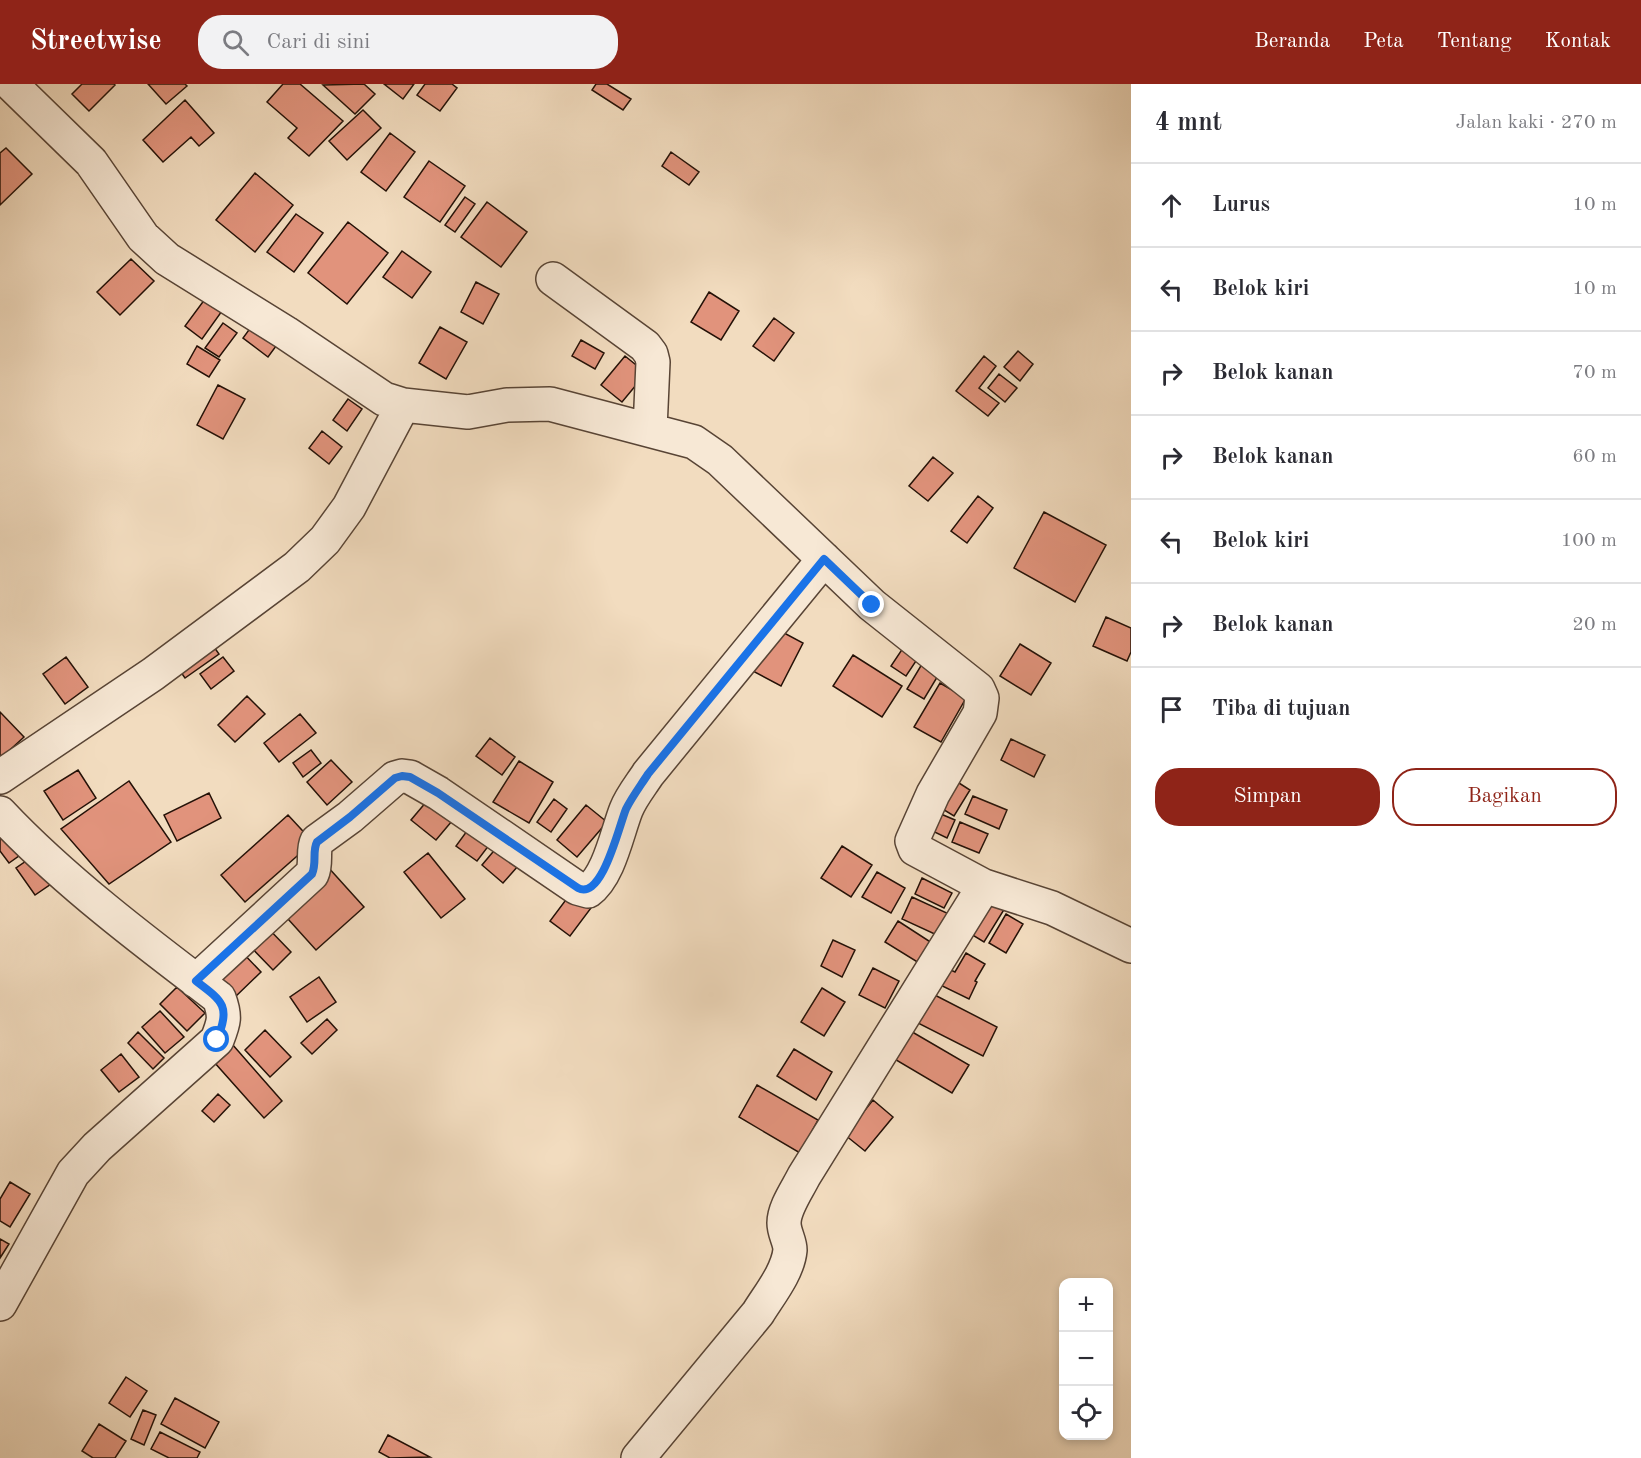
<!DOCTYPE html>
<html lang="id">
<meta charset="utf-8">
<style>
:root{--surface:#fff;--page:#f2f2f3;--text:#2b2b33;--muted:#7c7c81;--line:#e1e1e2;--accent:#8f2418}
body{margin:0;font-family:"Old Standard TT",serif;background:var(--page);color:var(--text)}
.controls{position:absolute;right:18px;bottom:18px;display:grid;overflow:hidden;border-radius:12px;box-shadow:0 3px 9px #0003}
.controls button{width:54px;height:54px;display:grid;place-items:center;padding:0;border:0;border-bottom:2px solid var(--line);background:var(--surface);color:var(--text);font:30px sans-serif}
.stop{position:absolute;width:18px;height:18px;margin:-14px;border:4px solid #1a73e8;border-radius:50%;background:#fff}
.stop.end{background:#1a73e8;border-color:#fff;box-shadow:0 2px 6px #0008}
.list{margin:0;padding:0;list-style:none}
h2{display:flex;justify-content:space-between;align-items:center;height:78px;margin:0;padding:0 24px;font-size:26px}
h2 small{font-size:20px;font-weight:400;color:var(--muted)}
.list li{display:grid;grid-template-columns:39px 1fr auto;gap:18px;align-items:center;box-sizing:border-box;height:84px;padding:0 24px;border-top:2px solid var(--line)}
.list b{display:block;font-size:22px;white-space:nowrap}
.list em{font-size:20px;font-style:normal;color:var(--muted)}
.actions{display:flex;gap:12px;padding:18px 24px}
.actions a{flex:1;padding:14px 0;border:2px solid var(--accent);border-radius:24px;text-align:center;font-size:21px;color:var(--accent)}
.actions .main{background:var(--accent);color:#fff}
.icon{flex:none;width:33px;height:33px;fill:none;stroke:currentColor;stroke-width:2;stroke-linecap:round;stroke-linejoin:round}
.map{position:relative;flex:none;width:1131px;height:1374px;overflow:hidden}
header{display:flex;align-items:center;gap:36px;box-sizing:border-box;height:84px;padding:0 30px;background:var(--accent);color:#fff}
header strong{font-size:28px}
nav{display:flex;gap:33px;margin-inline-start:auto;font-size:21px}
.search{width:420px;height:54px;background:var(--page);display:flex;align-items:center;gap:15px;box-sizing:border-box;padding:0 21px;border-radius:24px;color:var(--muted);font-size:22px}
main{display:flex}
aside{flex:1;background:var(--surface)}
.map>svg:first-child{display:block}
.building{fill:#e1937c;stroke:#241107;stroke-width:1.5}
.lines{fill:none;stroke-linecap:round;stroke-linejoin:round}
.minor-casing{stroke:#584435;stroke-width:36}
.minor{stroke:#f7e8d5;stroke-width:33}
.route{stroke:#1a73e8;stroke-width:8}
</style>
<header>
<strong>Streetwise</strong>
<div class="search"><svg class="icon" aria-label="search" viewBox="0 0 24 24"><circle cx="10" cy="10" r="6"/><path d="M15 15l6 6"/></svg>Cari di sini</div>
<nav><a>Beranda</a><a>Peta</a><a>Tentang</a><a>Kontak</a></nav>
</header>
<main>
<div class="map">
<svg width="1131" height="1374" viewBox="0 0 1131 1374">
<rect width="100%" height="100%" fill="#f2dcbf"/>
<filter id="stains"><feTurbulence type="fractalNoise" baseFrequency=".00333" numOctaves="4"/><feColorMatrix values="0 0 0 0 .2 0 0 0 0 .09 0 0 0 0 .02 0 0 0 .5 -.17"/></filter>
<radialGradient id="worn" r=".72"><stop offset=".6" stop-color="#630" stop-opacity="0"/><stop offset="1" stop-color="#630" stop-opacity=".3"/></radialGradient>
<path class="building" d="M82,0H114L115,1L89,27L72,10Z
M148,0H185L187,2L166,20Z
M283,0H300L343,37L309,72L288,54L297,44L267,18Z
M364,0L375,10L355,30L323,1Z
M384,0H414L403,15Z
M425,0H452L457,4L440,27L417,11Z
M596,0H607L631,15L623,26L592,6Z
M185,16L214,49L199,62L191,53L163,78L143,56Z
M363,26L381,44L347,76L329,57Z
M390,49L415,68L386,107L361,88Z
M6,64L32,90L0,121V69Z
M671,68L699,88L689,101L662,82Z
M429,77L465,102L440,138L404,113Z
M255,89L293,121L255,168L216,136Z
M465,113L475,120L455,148L445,141Z
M487,118L527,148L501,183L461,153Z
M296,130L323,149L294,188L267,168Z
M348,138L388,169L347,220L308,189Z
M402,167L431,188L412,214L383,193Z
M131,175L154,197L120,231L97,208Z
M476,198L499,210L483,240L461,228Z
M709,208L739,227L721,256L691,238Z
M205,215L222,227L202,255L185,242Z
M774,234L794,249L774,277L753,262Z
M257,235L282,254L268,273L243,254Z
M223,239L237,249L219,273L205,264Z
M440,243L467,258L446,295L419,279Z
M581,256L604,269L595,285L572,272Z
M197,262L220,276L209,293L187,280Z
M1018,267L1033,280L1020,297L1004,283Z
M625,272L646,289L622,318L601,301Z
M984,272L996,282L979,304L999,319L988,332L956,307Z
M999,290L1017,304L1005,318L988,304Z
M218,301L245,315L223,355L197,341Z
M348,315L362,325L347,347L333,336Z
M322,347L342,363L329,380L309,364Z
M933,373L953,389L928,417L909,402Z
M978,412L993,424L967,459L951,447Z
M1044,428L1106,461L1075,518L1014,484Z
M1106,533L1131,544V568L1127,577L1093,562Z
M771,542L803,559L781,602L749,585Z
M207,553L219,570L185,594L173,577Z
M907,558L922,568L906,592L891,582Z
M1020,560L1051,579L1031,611L1000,592Z
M928,570L945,580L924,615L907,605Z
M853,571L902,602L882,633L833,602Z
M66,573L88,603L65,620L43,590Z
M223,573L234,587L211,605L200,590Z
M940,599L966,614L941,658L914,643Z
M247,612L265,630L235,658L218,641Z
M0,628L24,653L0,675Z
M300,630L316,649L279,678L264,659Z
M490,654L515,673L502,691L476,672Z
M1011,655L1045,671L1034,693L1001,676Z
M311,666L321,679L303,693L293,679Z
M331,676L352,698L327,721L307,698Z
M519,677L553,698L529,739L493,718Z
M78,686L96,714L63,736L44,707Z
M948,692L970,706L954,732L931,718Z
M129,697L171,758L109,800L61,745Z
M209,709L221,734L177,757L164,731Z
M432,711L457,731L436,756L411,736Z
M973,712L1007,726L999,745L965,730Z
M554,715L567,725L551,748L537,738Z
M586,721L607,738L577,773L557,756Z
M929,725L955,736L947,754L922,742Z
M288,731L313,758L245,818L221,791Z
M475,736L496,752L477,777L456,762Z
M960,738L988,750L979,769L952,758Z
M0,740L23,769L9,779L0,767Z
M503,756L525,774L503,799L482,781Z
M842,762L872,781L851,813L821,794Z
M428,769L465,815L441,834L404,788Z
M32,773L51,800L35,811L16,784Z
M327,782L364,823L316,866L279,825Z
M877,788L905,804L891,829L862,813Z
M922,794L952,809L944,824L915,810Z
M574,805L594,820L570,852L550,837Z
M982,810L1005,824L984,858L961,844Z
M912,813L949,830L939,852L902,835Z
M1006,830L1023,840L1006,869L989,859Z
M898,837L932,859L919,879L885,858Z
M263,839L291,868L273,886L245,857Z
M833,856L855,866L842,893L821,882Z
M238,864L261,888L234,914L210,890Z
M966,869L985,880L975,897L977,898L969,915L932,897L940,881L955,888Z
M873,884L899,897L885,924L859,911Z
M319,893L336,918L307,938L290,913Z
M177,903L205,929L187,947L160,920Z
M822,904L845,918L824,952L801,938Z
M925,906L997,943L983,972L910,935Z
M160,927L184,953L165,969L142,943Z
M327,935L337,946L312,970L301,959Z
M902,942L969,981L952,1009L886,970Z
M265,946L291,973L270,993L245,966Z
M138,948L164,974L153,985L128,959Z
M225,952L282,1017L264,1034L206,969Z
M794,965L832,988L816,1016L777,992Z
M121,970L139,993L119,1008L101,986Z
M757,1001L818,1036L800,1069L739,1033Z
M218,1010L230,1021L214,1038L202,1027Z
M873,1016L893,1033L865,1067L845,1051Z
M10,1098L30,1110L10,1143L0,1137V1115Z
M0,1155L9,1160L0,1174Z
M126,1293L147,1307L130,1333L109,1319Z
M175,1314L219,1338L205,1364L161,1340Z
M143,1326L156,1331L144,1361L131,1355Z
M99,1340L126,1357L115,1374H93L82,1367Z
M160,1348L200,1368L197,1374H169L151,1365Z
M388,1351L430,1373L390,1374L379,1368Z"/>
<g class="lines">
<g class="minor-casing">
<path id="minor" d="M11,0L91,78L143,153L167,175L286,249L384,315L403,321L468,328L507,321L550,320L694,358L720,376L872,521L978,605L982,614L980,629L933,710L912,757L915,765L984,802L1052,824L1131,862
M553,195L645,262L651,270L653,278L650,345
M0,693L153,590L297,483L325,456L349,423L403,321
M0,729C63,796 145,858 219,914C226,933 224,938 217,956L97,1063L73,1089L0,1220
M196,897L312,790C317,779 312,767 317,757L350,733L395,694L402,692L410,693L438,709L577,804L588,807C609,792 617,749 626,726C631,713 641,701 648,690L824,475
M638,1374L758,1229C769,1211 788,1188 790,1166C790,1157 784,1149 784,1139C784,1124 797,1106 804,1092L984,802"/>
</g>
<use href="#minor" class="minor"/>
</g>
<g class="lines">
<path class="route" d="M217,956C230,922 224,918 196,897L312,790C317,779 312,767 317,758L350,733L395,694L402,692L410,693L438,709L578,804C602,817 619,742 626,725C632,713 641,701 648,690L824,475L872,521"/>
</g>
<rect width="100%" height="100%" filter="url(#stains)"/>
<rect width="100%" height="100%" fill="url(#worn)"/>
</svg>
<div class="controls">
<button>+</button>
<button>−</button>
<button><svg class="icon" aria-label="locate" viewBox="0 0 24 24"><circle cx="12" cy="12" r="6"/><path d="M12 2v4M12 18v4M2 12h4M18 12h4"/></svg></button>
</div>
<div class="stop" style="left:217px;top:956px"></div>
<div class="stop end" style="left:872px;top:521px"></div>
</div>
<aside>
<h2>4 mnt<small>Jalan kaki · 270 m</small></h2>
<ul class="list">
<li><svg class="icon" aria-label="ahead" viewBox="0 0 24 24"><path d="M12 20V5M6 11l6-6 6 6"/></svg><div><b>Lurus</b></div><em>10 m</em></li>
<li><svg class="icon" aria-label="left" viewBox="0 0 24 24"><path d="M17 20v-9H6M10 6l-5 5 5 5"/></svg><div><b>Belok kiri</b></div><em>10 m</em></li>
<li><svg class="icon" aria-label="right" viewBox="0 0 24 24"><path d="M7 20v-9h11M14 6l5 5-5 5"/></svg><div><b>Belok kanan</b></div><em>70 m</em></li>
<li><svg class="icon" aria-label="right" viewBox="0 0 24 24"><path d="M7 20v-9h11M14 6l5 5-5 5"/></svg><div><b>Belok kanan</b></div><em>60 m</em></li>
<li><svg class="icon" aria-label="left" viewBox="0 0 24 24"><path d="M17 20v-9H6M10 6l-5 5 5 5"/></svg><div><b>Belok kiri</b></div><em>100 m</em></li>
<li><svg class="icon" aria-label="right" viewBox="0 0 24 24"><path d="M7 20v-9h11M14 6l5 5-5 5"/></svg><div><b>Belok kanan</b></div><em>20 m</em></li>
<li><svg class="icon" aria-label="arrive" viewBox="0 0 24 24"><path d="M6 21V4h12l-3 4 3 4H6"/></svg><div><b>Tiba di tujuan</b></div></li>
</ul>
<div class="actions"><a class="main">Simpan</a><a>Bagikan</a></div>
</aside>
</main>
